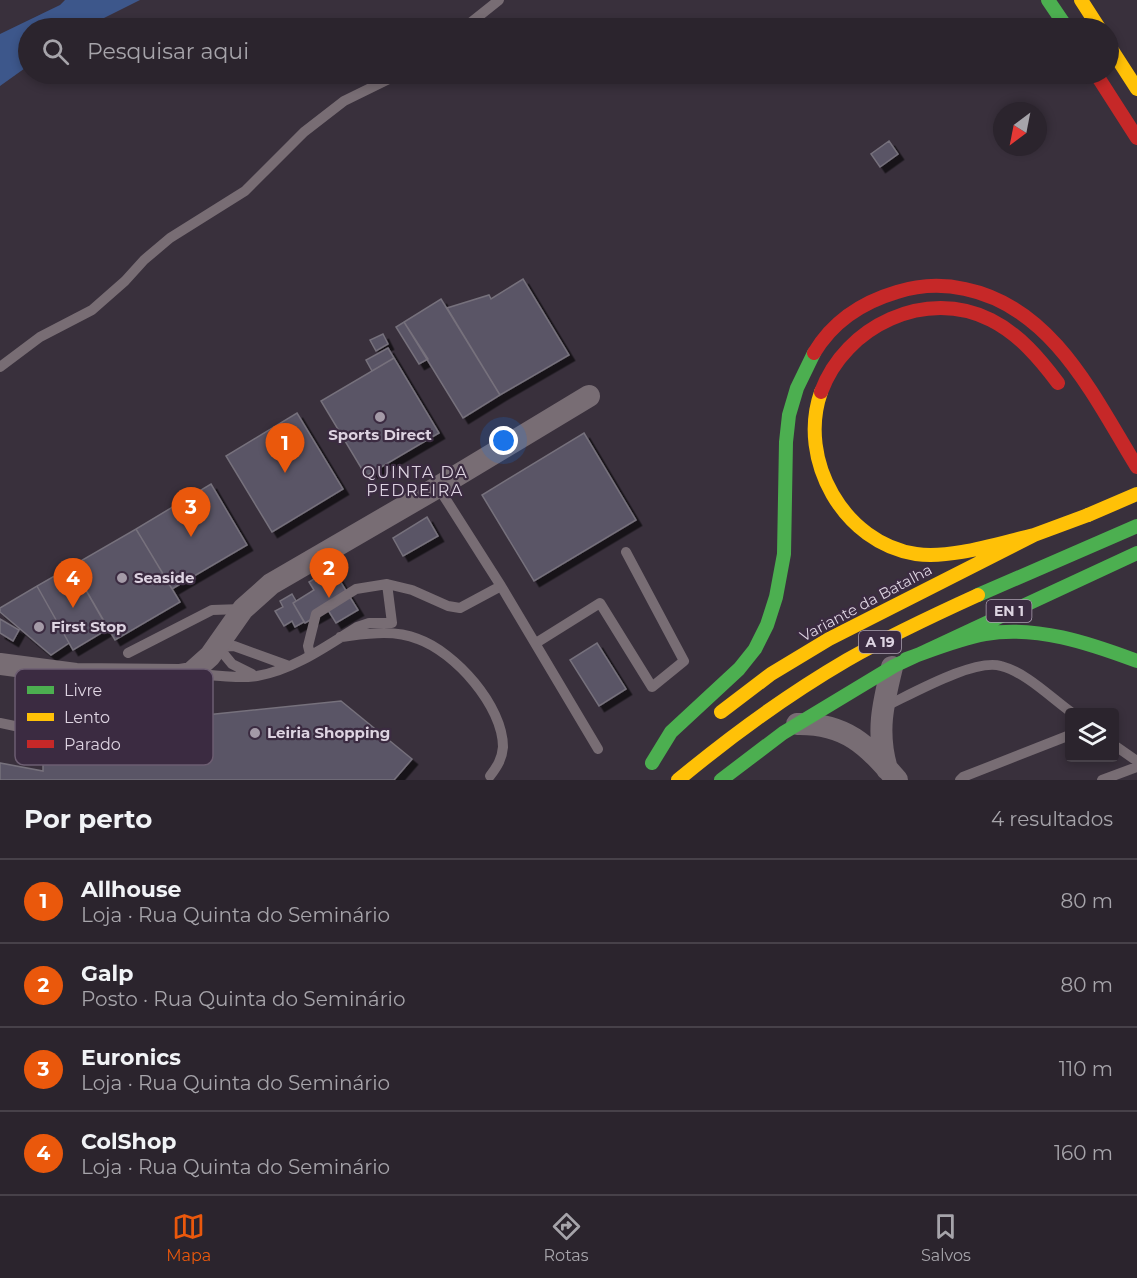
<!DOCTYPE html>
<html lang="pt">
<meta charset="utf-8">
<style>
:root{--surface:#2b242d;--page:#332c35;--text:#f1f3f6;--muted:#a6a4aa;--line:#474149;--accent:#ea580c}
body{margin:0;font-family:Montserrat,sans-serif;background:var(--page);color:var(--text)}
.controls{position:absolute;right:18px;bottom:18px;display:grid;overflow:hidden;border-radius:6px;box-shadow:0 3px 9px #0003}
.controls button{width:54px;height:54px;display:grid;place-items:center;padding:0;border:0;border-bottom:2px solid var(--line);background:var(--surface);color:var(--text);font:30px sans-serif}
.compass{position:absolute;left:993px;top:102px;width:54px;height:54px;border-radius:50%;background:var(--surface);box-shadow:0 3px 9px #0003;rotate:212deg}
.you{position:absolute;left:504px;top:441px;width:21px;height:21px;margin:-15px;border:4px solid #fff;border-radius:50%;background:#1a73e8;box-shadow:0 0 0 9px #1a73e833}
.badge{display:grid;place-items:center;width:39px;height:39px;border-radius:50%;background:var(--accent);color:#fff;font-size:20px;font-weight:700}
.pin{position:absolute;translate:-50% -50px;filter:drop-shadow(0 2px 3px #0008)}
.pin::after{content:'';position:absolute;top:32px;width:21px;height:18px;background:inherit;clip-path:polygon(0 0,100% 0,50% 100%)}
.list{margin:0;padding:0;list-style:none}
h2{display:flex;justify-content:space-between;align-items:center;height:78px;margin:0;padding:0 24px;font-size:26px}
h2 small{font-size:20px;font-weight:400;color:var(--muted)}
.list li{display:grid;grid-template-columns:39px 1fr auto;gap:18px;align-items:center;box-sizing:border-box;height:84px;padding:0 24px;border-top:2px solid var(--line)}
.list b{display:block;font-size:22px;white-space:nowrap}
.list p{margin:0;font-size:20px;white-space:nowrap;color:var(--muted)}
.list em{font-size:20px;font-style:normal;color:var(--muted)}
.icon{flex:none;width:33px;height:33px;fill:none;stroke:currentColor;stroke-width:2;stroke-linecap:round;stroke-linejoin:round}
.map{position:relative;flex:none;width:1137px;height:780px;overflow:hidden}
.search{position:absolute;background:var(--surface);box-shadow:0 3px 9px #0003;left:18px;right:18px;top:18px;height:66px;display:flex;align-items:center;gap:15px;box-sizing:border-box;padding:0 21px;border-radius:33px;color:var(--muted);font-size:22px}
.sheet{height:414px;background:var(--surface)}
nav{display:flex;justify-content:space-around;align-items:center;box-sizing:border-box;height:84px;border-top:2px solid var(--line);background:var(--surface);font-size:16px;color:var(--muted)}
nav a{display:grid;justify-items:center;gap:3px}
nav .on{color:var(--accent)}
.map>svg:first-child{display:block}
.water{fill:#3d578b}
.building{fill:#5a5466;stroke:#76717c;stroke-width:1.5;filter:url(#shadow)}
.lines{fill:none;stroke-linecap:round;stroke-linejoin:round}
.lane{stroke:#786d74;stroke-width:10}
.street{stroke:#786d74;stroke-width:22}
.fast{stroke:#4caf50;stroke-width:14}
.slow{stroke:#ffc107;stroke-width:14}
.jam{stroke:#c62828;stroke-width:14}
.slow-bridge{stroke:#ffc107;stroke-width:14}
.poi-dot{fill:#a49aa7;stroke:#3b2b41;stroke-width:2}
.labels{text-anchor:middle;stroke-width:4.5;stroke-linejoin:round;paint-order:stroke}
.shield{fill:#3b2b41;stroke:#aca1b1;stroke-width:1.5}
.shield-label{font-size:14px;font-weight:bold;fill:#ddd3e1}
.poi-label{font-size:15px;font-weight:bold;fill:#ddd3e1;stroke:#3b2b41;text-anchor:start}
.street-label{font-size:15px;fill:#ddd3e1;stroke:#3b2b41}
.neighbourhood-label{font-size:16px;letter-spacing:1.5px;fill:#ddd3e1;stroke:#3b2b41}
.key{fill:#3b2b41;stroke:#6c5d71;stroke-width:1.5}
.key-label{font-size:16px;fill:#ddd3e1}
</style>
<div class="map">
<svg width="1137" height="780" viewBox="0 0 1137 780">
<defs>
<filter id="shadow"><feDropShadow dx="5.5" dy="5.5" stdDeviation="0" flood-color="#0009"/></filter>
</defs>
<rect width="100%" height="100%" fill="#39303c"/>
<path class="water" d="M65,0H140L84,28H28V66L0,86V34L60,5Z"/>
<path class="building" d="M889,141L898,154L880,167L871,154Z
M523,279L569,355L500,395L447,308L489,295L491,299Z
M441,299L500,395L463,418L404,322Z
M404,322L428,359L419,364L396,327Z
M383,334L388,344L376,351L370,340Z
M388,348L394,358L372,371L366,360Z
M394,358L439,433L366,476L321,401Z
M297,413L343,489L272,532L226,456Z
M584,433L636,520L534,581L482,495Z
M211,484L247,545L172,589L136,529Z
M427,517L438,536L403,556L393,538Z
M136,529L180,602L115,640L72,566Z
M72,566L108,629L73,650L37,586Z
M332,568L358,610L336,623L328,610L305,623L293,603L314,590L309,582Z
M37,586L69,643L51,655L0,612V608Z
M292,594L296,601L293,603L304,622L295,627L292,621L284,626L275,611L283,607L280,601Z
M0,619L19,630L13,641L0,633Z
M597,643L626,689L599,706L570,660Z
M341,701L412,759L394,780H0V763L43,771V743L133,761L129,723Z"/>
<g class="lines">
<path class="lane" d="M464,28L499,0
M0,367L40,337L92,310L125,281L144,260L170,238L245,191L304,132L344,101L399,74
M438,487L501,586L598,749
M340,637C366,634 393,629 418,639C455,652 503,706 503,747C502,759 497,767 490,776
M536,643L600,603L652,687L684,661L626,552
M218,647L232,664L252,674
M219,647L234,646L289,666
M128,653L212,610L242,609
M310,654L308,646L316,614L356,589L387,584L412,590L448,606L460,608L501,586
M192,673C213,675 236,679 257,676C293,670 327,646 357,627L369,623H392L387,584
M884,707C910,695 974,658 1001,666C1027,673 1050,697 1071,712
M0,723L29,729
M1114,745L1137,761
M960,780L963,777L1070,735
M1102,780L1137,767"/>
<path class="street" d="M0,664L76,674L179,675L191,673L210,656L243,609L271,584L438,487L589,396
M797,724C846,723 867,745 897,780
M887,769C876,732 883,704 892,667"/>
<path class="fast" d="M1048,0L1067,28
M978,595L1137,526
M906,659C932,650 958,639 985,634C1036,625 1089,643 1137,661
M652,763L671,732L739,669L755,649L767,625L776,597L784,554L786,442L789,415L797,388L814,353
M721,780L783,733L894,666L1137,553"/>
<path class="slow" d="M1081,0L1099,28
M1108,44L1137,89
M821,392C797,460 844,543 916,554C952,559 999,543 1034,535
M721,712L771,674L829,639L1034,535L1088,515
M678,780C731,736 787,695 847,660C889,636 934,615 978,595"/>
<path class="jam" d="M1096,74L1137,138
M814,353C833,321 863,302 897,292C919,285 943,284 965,289C1053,307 1094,397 1137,467
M821,392C845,326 926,287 991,320C1019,334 1040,359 1058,383"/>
<path class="slow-bridge" d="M1088,515L1137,494"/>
</g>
<g class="poi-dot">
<circle cx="380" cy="417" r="6"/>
<circle cx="122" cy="578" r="6"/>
<circle cx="39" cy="627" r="6"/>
<circle cx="255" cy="733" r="6"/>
</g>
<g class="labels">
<g class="shield">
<rect x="986.5" y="600" width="45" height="22" rx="4.5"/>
<rect x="859" y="631" width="42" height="22" rx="4.5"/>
</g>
<g class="shield-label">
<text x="1009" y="616">EN 1</text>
<text x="880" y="647">A 19</text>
</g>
<g class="poi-label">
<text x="380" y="440" text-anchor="middle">Sports Direct</text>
<text x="134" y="583">Seaside</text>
<text x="51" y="632">First Stop</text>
<text x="267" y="738">Leiria Shopping</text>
</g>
<g class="street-label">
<text transform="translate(866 603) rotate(-28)" y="5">Variante da Batalha</text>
</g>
<g class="neighbourhood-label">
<text x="415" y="478">QUINTA DA<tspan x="415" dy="18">PEDREIRA</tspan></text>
</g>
</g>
<rect x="15" y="669" width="198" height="96" rx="9" class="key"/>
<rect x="27" y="686" width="27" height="8" fill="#4caf50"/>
<rect x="27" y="713" width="27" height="8" fill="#ffc107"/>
<rect x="27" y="740" width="27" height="8" fill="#c62828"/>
<g class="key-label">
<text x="64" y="696">Livre</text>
<text x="64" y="723">Lento</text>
<text x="64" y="750">Parado</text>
</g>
</svg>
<div class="controls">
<button><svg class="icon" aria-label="layers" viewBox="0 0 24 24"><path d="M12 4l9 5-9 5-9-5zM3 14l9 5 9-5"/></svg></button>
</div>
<svg class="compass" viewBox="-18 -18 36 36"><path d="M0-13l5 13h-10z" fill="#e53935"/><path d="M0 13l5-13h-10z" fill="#a6a4aa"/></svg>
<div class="you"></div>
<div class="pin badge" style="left:285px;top:473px">1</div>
<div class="pin badge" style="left:329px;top:598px">2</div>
<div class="pin badge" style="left:191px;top:537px">3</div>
<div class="pin badge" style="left:73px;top:608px">4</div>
<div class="search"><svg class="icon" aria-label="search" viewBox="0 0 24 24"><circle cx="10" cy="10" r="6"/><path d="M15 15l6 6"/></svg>Pesquisar aqui</div>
</div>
<section class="sheet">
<h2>Por perto<small>4 resultados</small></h2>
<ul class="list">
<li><span class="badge">1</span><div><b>Allhouse</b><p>Loja · Rua Quinta do Seminário</p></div><em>80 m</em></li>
<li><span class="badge">2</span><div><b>Galp</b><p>Posto · Rua Quinta do Seminário</p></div><em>80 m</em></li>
<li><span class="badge">3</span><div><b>Euronics</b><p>Loja · Rua Quinta do Seminário</p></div><em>110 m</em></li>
<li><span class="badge">4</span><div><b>ColShop</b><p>Loja · Rua Quinta do Seminário</p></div><em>160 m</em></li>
</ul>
</section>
<nav>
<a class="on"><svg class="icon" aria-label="map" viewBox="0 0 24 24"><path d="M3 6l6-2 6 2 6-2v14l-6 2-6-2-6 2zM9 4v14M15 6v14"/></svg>Mapa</a>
<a><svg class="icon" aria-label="directions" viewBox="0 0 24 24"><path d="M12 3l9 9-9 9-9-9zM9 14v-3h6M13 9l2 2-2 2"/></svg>Rotas</a>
<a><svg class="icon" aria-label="saved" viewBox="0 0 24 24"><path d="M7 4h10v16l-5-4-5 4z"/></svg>Salvos</a>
</nav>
